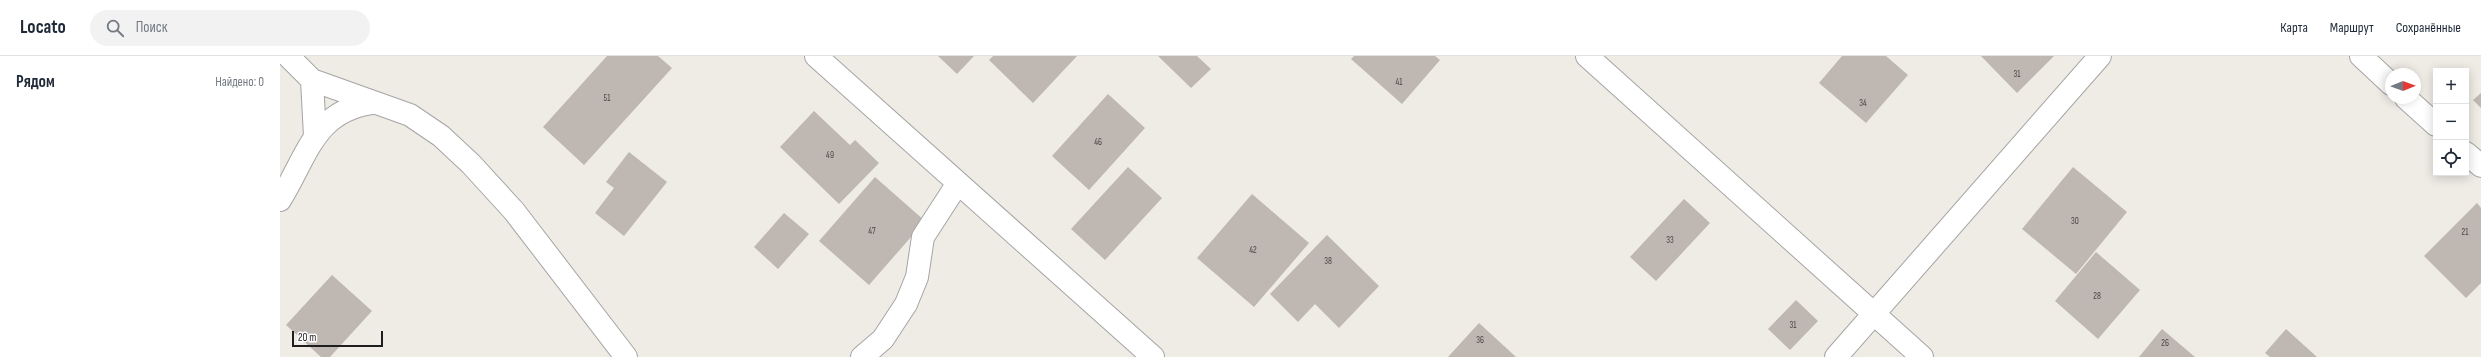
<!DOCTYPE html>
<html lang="ru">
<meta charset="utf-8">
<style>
:root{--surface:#fff;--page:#f2f2f3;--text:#1f2937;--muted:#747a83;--line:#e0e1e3}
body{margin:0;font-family:"Sofia Sans Condensed",sans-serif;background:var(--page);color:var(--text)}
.controls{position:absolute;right:12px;top:12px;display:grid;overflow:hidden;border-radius:0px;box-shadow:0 2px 10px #0003}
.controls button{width:36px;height:36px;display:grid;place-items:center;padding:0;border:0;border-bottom:1px solid var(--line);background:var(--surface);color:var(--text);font:20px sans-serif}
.compass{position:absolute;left:2105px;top:12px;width:36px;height:36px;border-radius:50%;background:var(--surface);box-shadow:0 2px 10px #0003;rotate:89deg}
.scale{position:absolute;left:12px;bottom:10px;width:91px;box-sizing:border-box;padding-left:4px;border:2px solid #1e1e1e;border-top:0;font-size:11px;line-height:14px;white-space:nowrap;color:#1e1e1e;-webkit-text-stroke:3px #fff;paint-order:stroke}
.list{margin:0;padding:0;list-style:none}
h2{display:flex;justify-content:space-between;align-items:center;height:52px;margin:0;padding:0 16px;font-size:17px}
h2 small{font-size:13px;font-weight:400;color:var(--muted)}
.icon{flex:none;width:22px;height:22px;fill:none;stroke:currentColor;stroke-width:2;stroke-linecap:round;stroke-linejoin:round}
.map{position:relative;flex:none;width:2201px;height:301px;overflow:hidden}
header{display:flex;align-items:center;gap:24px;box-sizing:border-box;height:56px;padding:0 20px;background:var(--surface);border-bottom:1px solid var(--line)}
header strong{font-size:19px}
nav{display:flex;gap:22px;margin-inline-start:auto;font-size:14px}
.search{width:280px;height:36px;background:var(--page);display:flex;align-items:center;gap:10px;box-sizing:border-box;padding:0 14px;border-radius:22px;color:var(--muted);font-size:15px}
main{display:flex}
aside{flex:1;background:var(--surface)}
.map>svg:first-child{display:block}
.building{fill:#bfb7b1}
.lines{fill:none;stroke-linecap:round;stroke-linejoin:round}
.minor-casing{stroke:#a5a5a5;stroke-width:24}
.minor{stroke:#fff;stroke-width:22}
.labels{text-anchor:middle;stroke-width:3.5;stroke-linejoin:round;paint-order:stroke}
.number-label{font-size:9px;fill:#464443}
</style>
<header>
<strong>Locato</strong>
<div class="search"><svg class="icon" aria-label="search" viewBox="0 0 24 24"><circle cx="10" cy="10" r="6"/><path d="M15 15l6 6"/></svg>Поиск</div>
<nav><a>Карта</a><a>Маршрут</a><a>Сохранённые</a></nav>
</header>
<main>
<aside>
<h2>Рядом<small>Найдено: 0</small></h2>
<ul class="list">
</ul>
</aside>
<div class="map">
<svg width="2201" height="301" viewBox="0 0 2201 301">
<rect width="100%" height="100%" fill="#efebe5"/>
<path class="building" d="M327,0H378L392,12L304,109L263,71Z
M658,0H694L677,18Z
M713,0H797L753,47L709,4Z
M878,0H917L931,13L911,32Z
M1074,0H1155L1160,4L1122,48L1071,3Z
M1562,0H1606L1628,19L1586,67L1539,27Z
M1701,0H1774L1737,37Z
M2201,37V52L2193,44Z
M828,38L865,72L809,134L772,100Z
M534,55L570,89L575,84L599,107L559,148L500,91Z
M349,96L387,126L344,180L315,157L334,132L326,126Z
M848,111L882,142L825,204L791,173Z
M1793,111L1847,156L1796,218L1742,173Z
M595,121L645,165L589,229L539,185Z
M972,138L1029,187L974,251L917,202Z
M1404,143L1430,167L1376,225L1350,201Z
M2197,147L2201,152V227L2186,242L2144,200Z
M504,157L529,178L498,213L474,191Z
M1047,179L1099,230L1059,272L1035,248L1018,266L990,238Z
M1816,196L1860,234L1818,283L1775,245Z
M52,219L92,255L50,301H41L6,269Z
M1516,244L1538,265L1510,294L1488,273Z
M1199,267L1236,301H1168Z
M1882,273L1915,301H1859Z
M2006,273L2037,301H1990L1985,297Z"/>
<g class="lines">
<g class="minor-casing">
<path id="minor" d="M8,0L32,24L130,59L161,80L191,108L234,155L346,301
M536,0L873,301
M1307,0L1642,301
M2081,0L2111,28
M32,24L35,80
M2126,42L2156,69
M2186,97L2201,110
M0,144C27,101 34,55 92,47
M582,301L603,283L626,248L637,221L643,181L678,127
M1556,301L1820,0"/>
</g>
<use href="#minor" class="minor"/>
</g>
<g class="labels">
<g class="number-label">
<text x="1737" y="21">31</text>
<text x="1119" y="29">41</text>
<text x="327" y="45">51</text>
<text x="1583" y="50">34</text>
<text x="818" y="89">46</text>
<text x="550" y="102">49</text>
<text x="1795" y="168">30</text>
<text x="592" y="178">47</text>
<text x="2185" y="179">21</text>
<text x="1390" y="187">33</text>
<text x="973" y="197">42</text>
<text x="1048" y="208">38</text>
<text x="1817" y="243">28</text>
<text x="1513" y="272">31</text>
<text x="1200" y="287">36</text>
<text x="1885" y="290">26</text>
</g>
</g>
</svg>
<div class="controls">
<button>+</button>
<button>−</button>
<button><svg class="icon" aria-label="locate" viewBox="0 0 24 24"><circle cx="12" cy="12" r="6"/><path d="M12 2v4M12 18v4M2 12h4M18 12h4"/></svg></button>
</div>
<svg class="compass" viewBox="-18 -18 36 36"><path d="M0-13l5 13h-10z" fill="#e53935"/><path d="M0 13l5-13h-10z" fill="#747a83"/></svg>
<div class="scale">20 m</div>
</div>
</main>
